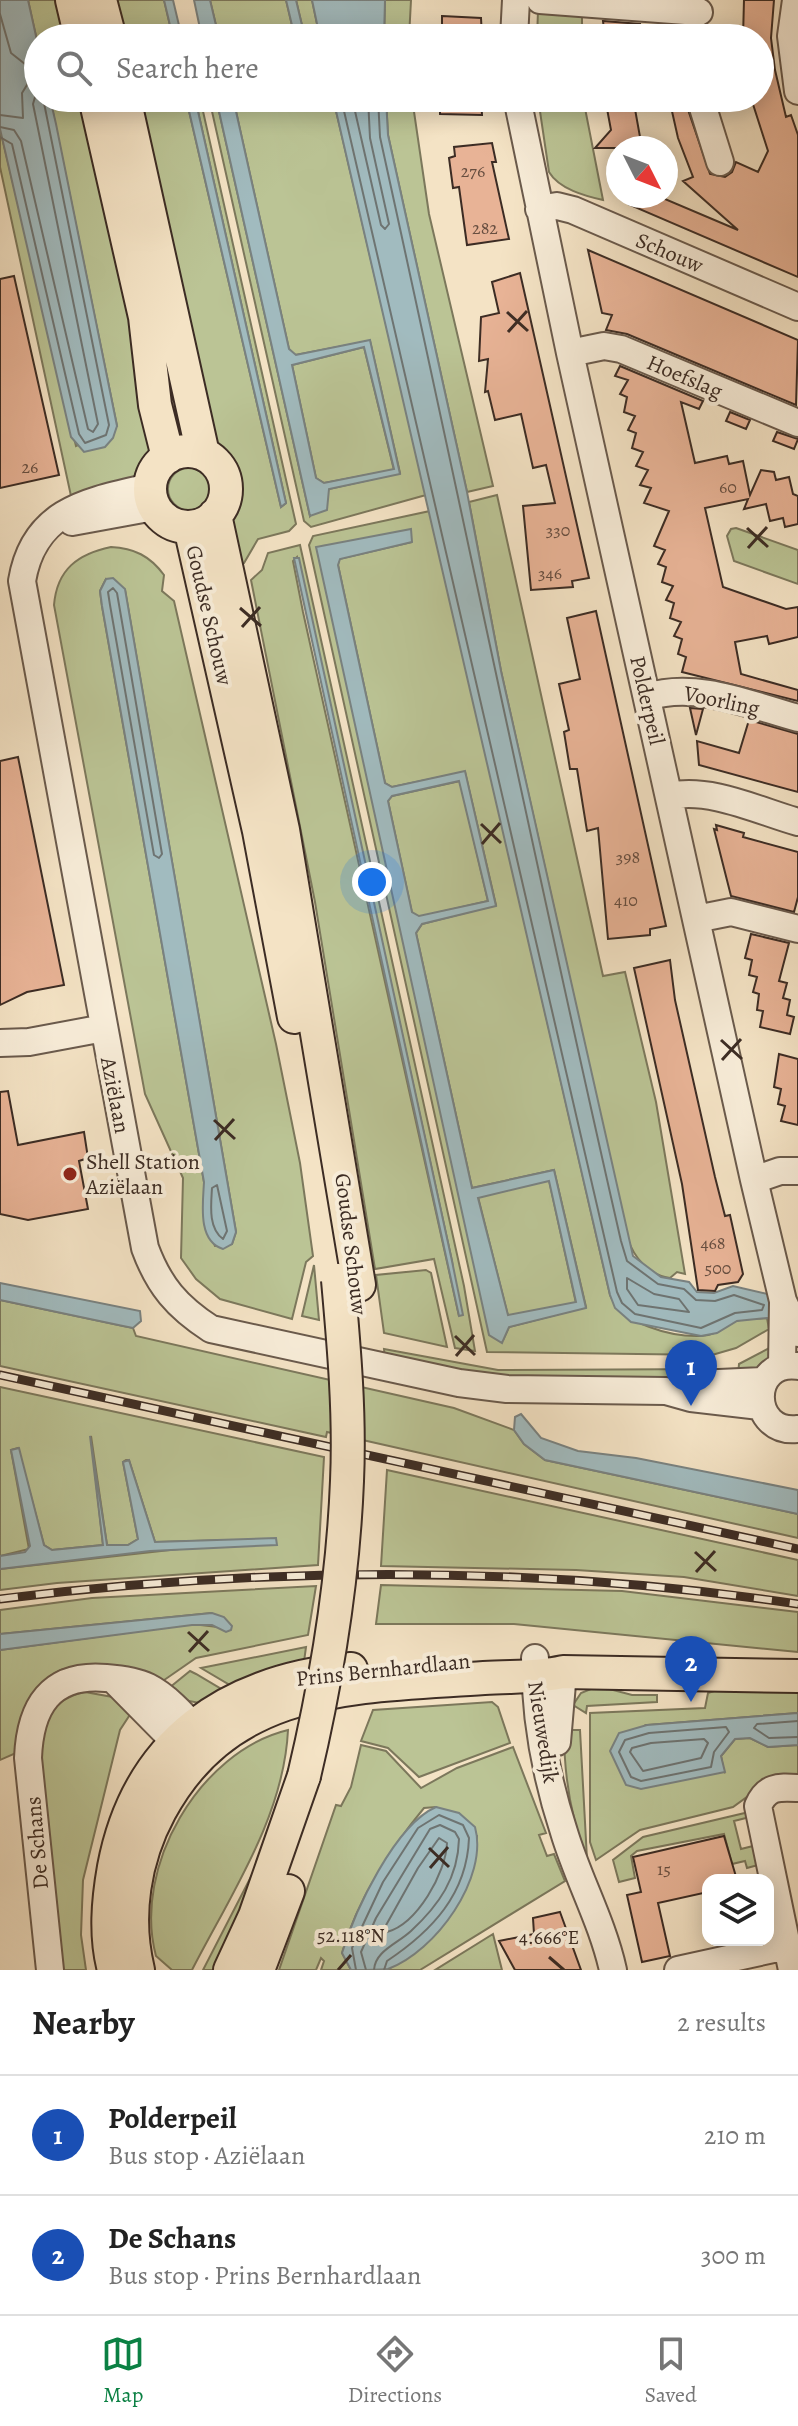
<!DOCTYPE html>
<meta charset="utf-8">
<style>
:root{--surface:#fff;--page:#f6f6f6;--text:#222;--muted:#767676;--line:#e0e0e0;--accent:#0b8043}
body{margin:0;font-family:Alegreya,serif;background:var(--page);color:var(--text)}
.controls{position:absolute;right:24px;bottom:24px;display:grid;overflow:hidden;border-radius:16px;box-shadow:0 4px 20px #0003}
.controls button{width:72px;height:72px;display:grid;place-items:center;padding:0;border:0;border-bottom:2px solid var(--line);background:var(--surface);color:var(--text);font:40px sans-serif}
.compass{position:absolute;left:606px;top:136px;width:72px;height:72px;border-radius:50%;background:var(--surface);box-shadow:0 4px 20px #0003;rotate:132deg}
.you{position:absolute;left:372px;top:882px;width:28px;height:28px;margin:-20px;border:6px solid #fff;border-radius:50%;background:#1a73e8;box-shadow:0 0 0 12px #1a73e833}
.badge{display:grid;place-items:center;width:52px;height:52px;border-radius:50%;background:var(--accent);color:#fff;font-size:26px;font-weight:700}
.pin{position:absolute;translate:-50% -66px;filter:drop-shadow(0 2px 4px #0008)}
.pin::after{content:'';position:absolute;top:42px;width:28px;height:24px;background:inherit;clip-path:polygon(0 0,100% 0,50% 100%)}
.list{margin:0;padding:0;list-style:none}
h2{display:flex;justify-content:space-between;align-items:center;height:104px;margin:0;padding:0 32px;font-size:34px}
h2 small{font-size:26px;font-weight:400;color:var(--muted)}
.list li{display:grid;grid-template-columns:52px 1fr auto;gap:24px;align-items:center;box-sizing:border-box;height:120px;padding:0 32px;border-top:2px solid var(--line)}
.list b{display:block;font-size:30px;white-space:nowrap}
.list p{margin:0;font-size:26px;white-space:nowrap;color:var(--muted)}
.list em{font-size:26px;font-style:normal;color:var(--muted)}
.icon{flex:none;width:44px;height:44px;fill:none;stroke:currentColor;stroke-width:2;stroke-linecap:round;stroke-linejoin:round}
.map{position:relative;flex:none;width:798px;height:1970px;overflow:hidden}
.search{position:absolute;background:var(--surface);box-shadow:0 4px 20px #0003;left:24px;right:24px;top:24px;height:88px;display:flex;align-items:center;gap:20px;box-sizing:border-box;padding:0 28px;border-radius:44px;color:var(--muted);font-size:30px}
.sheet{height:344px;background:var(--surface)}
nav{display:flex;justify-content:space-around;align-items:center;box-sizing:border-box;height:112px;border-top:2px solid var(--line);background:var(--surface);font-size:22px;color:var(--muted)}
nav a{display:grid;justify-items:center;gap:4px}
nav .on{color:var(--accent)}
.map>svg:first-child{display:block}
.green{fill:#bbc495;stroke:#7c785c;stroke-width:2;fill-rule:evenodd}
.water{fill:#a1bbbf;stroke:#798281;stroke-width:2;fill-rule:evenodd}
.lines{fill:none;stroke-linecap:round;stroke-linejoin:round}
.shore{stroke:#6e7472;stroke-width:2}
.building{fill:#e8b396;stroke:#3c2c24;stroke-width:2}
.minor-casing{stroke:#6a5a4c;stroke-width:30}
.major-casing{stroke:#3c2c24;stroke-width:36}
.minor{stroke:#f8edd9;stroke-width:26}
.major{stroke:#f4e3c5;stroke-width:32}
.rail-casing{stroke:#3c2c24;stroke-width:9}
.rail{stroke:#f8edd9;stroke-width:6;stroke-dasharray:18;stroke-linecap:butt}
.major-bridge-casing{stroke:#3c2c24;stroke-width:36;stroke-linecap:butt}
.major-bridge{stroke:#f4e3c5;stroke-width:32}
.ticks{fill:none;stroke:#3c2c24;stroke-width:3}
.poi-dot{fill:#8f2418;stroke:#f8edd9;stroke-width:3}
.labels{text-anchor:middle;stroke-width:8;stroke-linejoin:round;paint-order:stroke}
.number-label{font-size:18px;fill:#674e40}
.street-label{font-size:22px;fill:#3c2c24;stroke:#f8edd9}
.poi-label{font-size:22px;fill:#3c2c24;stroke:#f8edd9;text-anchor:start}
.ticks-label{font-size:20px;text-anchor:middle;fill:#3c2c24;stroke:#f8edd9;stroke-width:8;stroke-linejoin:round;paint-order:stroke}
</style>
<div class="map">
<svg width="798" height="1970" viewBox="0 0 798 1970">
<rect width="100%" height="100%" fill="#f4e3c5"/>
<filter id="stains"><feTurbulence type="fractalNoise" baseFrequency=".0025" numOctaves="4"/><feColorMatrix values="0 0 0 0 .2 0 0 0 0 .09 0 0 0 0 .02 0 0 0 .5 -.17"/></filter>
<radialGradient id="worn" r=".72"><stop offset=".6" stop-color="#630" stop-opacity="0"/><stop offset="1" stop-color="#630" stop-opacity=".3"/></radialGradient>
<path class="green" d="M28,0H66L74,38H38V45Z
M108,0H164L173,38H116Z
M210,0H286L295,38H219Z
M296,0H312L320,38H305Z
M385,0H411L409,38H384Z
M538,11L582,15V38H537Z
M50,98H86L155,434L153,452L138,477L71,496L0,167V129L76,446L117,426Z
M130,98H186L281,507L286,503L195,98H200L296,524L289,531L258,539L244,563L234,565C233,547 228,525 231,509C236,475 233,467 213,440Z
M209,98H216L310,516L329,489L400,473L370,341L295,355L289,349L233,98H333L426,495L311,527L304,521Z
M386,98H412L429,214L493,486L467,492L388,135Z
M538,98H583L603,200C585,196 559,189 549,172Z
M364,347L394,470L324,483L316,478L292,365Z
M168 489a21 21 0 1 1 42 0a21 21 0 1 1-42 0Z
M497,495L603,976L625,972L656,1102L685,1274L677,1272L670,1278C649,1275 634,1258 628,1239L501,671L469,502Z
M430,511L610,1295C622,1324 671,1337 701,1336C715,1336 724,1326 736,1321C745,1318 757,1319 767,1318L769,1329L736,1348L712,1355L487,1352L309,545L313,536ZM412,542L339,559L338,565L385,783L392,787L465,772L496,905L422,924L416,933L472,1188L554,1170L586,1307L509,1327L504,1338L323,546Z
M736,528L798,550V584L734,561L727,536L731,529Z
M300,545L464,1286L475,1351L455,1348L434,1259L375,1269L315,902L251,580L262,570L268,553ZM297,557L452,1261L459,1316L303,612L293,561Z
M111,547C134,548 150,556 164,575L162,591L174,601L276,1044L300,1163L313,1256L306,1262L292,1319L220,1299L196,1279L181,1258L183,1178L145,1094L54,605C57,569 78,554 111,547ZM106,579L125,590L236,1232L232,1244L215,1246L204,1221V1182L102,606L100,591Z
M460,781L488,901L419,917L412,913L388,801L392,796Z
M549,1180L576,1303L508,1316L478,1197Z
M314,1265L319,1320L302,1316Z
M426,1270L431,1273L447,1347L384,1333L376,1275Z
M0,1300L133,1328L136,1336L454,1408L514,1430L524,1444L545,1460L798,1514V1538L327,1432L326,1437L0,1366Z
M777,1344L768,1366L738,1376L739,1364Z
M384,1349L498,1370L718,1369V1377L497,1378L385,1359Z
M0,1387L324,1457L318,1565L57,1583L0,1590V1569L179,1549L230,1540L155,1542L129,1460H126L123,1462L138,1539L128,1545H107L91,1436L103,1545L52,1550L44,1545L18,1448L11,1450L29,1549L0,1556Z
M387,1470L798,1560V1596L684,1577L576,1570L381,1566Z
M381,1585L622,1591L798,1612V1652L514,1624H376Z
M316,1586L308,1635L196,1658L157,1685C118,1670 65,1647 35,1692C25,1708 22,1734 16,1753L0,1760V1650L192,1624L218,1627L211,1613L0,1634V1610L92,1598Z
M306,1647L303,1669C279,1675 252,1674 230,1685L201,1668Z
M190,1671L196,1674L228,1693C203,1705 190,1708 169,1688Z
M598,1686L632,1695H657V1702L587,1706L586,1713L573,1705L581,1693Z
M726,1687L798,1689V1713L647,1725L724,1772L721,1756L735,1739L750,1738L768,1747L798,1745V1776L777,1775L733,1807L640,1830L596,1860L590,1842V1713L705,1708L708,1693Z
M85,1692L118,1698L133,1710L120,1730L83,1880L81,1935L86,1970H62L39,1745C48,1715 53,1699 85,1692Z
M492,1702L498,1707L510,1743L419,1777L388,1748L361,1741L373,1710Z
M288,1730C284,1816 231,1894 192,1970H172L156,1956C132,1867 200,1751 288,1730Z
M564,1730H580L587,1859C570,1817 564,1776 564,1730Z
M361,1745L386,1751L421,1788L457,1768L513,1747L546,1833L539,1835L547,1856L554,1854L565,1881L420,1970H387C437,1940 475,1897 477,1836L436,1807L424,1808C390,1849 357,1901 342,1953L351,1970H321L324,1961L321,1958L316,1970H279L336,1805L341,1806L351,1787Z
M749,1812L750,1817L734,1821L741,1849L753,1846L758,1865L747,1868L745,1861L732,1864L724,1834L637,1851L631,1856L635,1878L619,1882L613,1860L643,1837Z
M273,1834L217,1970H203Z
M493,1934L502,1970H435Z"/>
<path class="water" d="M0,0H28L38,45V98H50L56,124L117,426L113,438L105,447L84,452L71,437L0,129Z
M164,0H173L182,38H173Z
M194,0H210L219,38H202Z
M286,0H296L305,38H295Z
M312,0H385L384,38H320Z
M186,98H195L286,503L281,507Z
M216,98H233L289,349L296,355L370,340L400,474L329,489L327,510L310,516ZM364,347L394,469L324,483L316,478L292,365Z
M333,98H386L388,135L467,492L501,671L633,1256L661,1277L689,1282L697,1292L714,1293L733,1286L798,1301V1324L767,1318L737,1321L717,1333L701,1336L631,1322L615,1308L610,1295Z
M411,529L412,542L340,559L338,565L385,783L392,787L465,771L496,906L422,924L416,933L472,1188L554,1170L586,1308L509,1327L502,1343L489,1335L485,1317L316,547ZM459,781L488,901L419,916L412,912L388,801L392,796ZM549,1181L576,1302L508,1315L478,1198Z
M294,558H299L452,1261L463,1315L459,1316Z
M113,578L125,589L236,1232L232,1244L223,1249C197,1241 203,1203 204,1182L102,606L100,591L106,579Z
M0,1283L140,1311L141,1321L133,1328L123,1326L0,1300Z
M521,1414L541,1438L578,1451L636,1458L798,1490V1514L545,1460L524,1444L514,1430L515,1417Z
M90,1436L107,1545H128L138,1539L123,1462L129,1460L155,1542L276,1538L277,1545L150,1551L0,1569V1556L25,1552L30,1546L11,1450L19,1448L44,1545L52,1550L103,1545Z
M212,1613L224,1617L232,1626L231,1630L226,1632L212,1625H192L0,1650V1634Z
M798,1713V1745L768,1747L750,1738L735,1739L721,1756L725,1772L641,1789L626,1785L610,1751L619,1733L647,1725Z
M436,1807L459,1813L475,1827C489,1878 435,1952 388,1969C378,1970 362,1970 351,1970L342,1953C355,1910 395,1825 436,1807Z"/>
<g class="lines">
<path class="shore" d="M0,14L11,53L35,72L22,93L23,118L0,115
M341,98L617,1292L622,1303L635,1314L701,1328L735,1313L762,1310L764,1305L734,1295L715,1301L696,1300L684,1289L658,1284L627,1261L621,1241C537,874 461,505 380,137L378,98
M352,98L381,225L385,229L389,224L370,138L368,98
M0,127L14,130L21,141L88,429L93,432L98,424L33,104L38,87
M0,137L12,144L79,434L85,443L106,435L109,425L43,98
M113,588L117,593L162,854L159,858L154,855L110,605L108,592Z
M217,1185L227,1231L223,1239C208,1228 211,1205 212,1188Z
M627,1278L654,1294L679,1299L689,1312L638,1305L627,1289Z
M798,1721L757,1724L754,1728L769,1738L798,1737
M726,1727L729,1732L714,1752L711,1767L641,1781L631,1777L619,1752L625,1740L649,1733Z
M704,1739L708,1743L701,1758L643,1771L630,1752L632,1748L651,1743Z
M439,1838L447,1843C446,1873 417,1924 387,1932L385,1927L418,1868Z
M356,1970L352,1948L383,1882L418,1828L439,1815L463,1825L469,1838C467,1894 432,1931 387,1961L384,1970
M366,1970L361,1952L376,1918L430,1829L440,1825L455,1832L459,1839C458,1878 439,1905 411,1931C397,1944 375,1951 374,1970"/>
</g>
<path class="building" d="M744,0H774L771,38L775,70L786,117L791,115L798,135V277L630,205L658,196L738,230L683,181L693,177L678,138L669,98H684L710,174L725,177L732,172L736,162L758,172L768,151L751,98H760V38H743Z
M442,16L481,18L482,37L442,38Z
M603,21L640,24L639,38H605Z
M440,98H481L482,115L440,114Z
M605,98H633L642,148H595L611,130Z
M492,143L496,162H492L509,239L467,245L459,187L453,188L449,158L455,156L454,147Z
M588,250L798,340L796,405L627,334L606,330L612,315L602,313Z
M520,273L589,578L572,581L573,587L531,590L523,506L555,503L546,465L533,468L521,414L495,420L488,391L485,392L488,359L479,361L481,317L499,313L492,282Z
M14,276L59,475L0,488V279Z
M620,366L703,401L699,409L681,402L695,463L727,456L729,464L743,461L750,495L761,470L774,472L776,480L789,477L793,494L798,496V524L785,527L783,518L770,521L766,504L744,509L748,499L705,508L723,587L786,609L798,607V637L769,644L767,636L735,642L741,674L798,690V701L682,672L686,657L678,654L682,639L674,636L681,622L670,618L674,603L666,600L673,586L662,582L666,567L658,564L665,550L654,546L669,511L644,503L651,488L640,485L648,470L636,466L643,452L632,448L636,433L628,430L635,416L624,412L627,397L620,394L628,380L615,376Z
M730,412L750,420L746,429L726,421Z
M777,432L798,439L794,449L773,441Z
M596,611L666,926L650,929V935L608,939L598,828L587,831L577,769H570L564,732L569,730L559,684L580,679L567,618Z
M690,708L703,709L696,735Z
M749,720L798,734V792L699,765L697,741L739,753Z
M18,757L64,985L27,992L0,1005V761Z
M716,825L744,833L743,837L798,852V897L794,912L731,896L714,829L717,830Z
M751,934L789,943L779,981L787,983L783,998L790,1000L787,1015L794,1017L790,1034L760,1027L763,1011L757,1010L759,994L753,992L757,977L749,975L752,960L745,958Z
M670,960L675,1000L715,1177L725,1216L730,1215L743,1274L738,1282L718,1285L715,1291L698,1290L682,1184L634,968Z
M779,1054L798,1059V1125L781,1121L785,1106L778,1104L781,1089L774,1087Z
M8,1091L18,1145L84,1132L88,1158L79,1161L88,1209L28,1220L0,1214V1092Z
M724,1836L737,1880H708V1892L658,1903L670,1956L642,1962L627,1895L641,1892L633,1857Z
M560,1912L581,1970H515L499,1941L534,1934L533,1918Z"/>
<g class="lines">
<g class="minor-casing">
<path id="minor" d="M540,0L699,12
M796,0L791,36L798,91
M514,38L516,0
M517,98L570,353L754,1180L783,1301L798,1333
M700,98L720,162
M539,209L557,206L573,210L798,307
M570,353L604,346L621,349L798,423
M150,487C89,501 34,509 22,581L145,1248C159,1286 177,1307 211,1329L459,1383L507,1389L666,1391L691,1398L760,1406
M72,522L154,507
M647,697C696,681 750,705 798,718
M670,796C710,787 759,811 798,822
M696,919L731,912L798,929
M0,1043L29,1042L104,1028
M754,1180L780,1171H798
M782,1366L783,1302
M798,1366C748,1359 749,1435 798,1429
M697,1384L763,1381
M535,1658C535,1715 546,1777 564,1832C578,1879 602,1921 613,1970
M113,1679L189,1756
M557,1742L563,1672
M50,1970L28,1758C30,1707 50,1673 106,1678C119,1679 136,1681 148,1687C170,1698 190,1723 207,1741
M678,1970L787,1946
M792,1970L758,1806C767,1786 778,1787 798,1788"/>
</g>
<g class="major-casing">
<path id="major" d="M72,0L81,38
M100,0L110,38
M95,98L145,317L155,405L168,457
M124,98L203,454
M150 489a38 38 0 1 1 76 0a38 38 0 1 1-76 0Z
M215,515L283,830L359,1285
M190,527L259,831L294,1017
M114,1970C105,1936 108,1901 114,1867C138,1740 229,1681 351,1669
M138,1970C125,1916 134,1859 160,1811C230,1682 355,1687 484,1678C512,1676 536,1678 563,1672L798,1676
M230,1970L255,1916L304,1776
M258,1970L288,1891"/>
</g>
<use href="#minor" class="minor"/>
<use href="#major" class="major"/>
<g class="rail-casing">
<path id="rail" d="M0,1375L798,1549
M0,1599C265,1566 534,1565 798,1604"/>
</g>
<use href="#rail" class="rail"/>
<g class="major-bridge-casing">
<path id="major-bridge" d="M304,1776C327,1679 343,1581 347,1481C350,1414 344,1347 338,1280"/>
</g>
<use href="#major-bridge" class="major-bridge"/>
</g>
<path class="ticks" d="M507,312L528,331M508,332L527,311M747,528L768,547M748,548L767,527M240,608L261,626M242,627L260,607M481,824L501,843M482,844L500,823M721,1040L742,1059M722,1060L741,1039M214,1120L235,1139M215,1140L234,1119M455,1336L475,1355M456,1356L474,1335M695,1552L716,1571M696,1572L715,1551M188,1632L209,1651M189,1652L208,1631M429,1848L449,1867M430,1868L448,1847M549,1957L564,1970M338,1970L351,1955"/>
<circle class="poi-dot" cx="70" cy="1174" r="8"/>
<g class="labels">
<g class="number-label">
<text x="473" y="177">276</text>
<text x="485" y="234">282</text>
<text x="30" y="473">26</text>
<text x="728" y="493">60</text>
<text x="558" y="536">330</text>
<text x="550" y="579">346</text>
<text x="628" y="863">398</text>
<text x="626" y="906">410</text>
<text x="713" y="1249">468</text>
<text x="718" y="1274">500</text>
<text x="664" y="1875">15</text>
</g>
<g class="street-label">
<text transform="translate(670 252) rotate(23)" y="8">Schouw</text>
<text transform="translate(685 376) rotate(23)" y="8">Hoefslag</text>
<text transform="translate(210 615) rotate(77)" y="8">Goudse Schouw</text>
<text transform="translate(648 700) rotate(77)" y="8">Polderpeil</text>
<text transform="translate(722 700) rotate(12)" y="8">Voorling</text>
<text transform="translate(116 1095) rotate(79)" y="8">Aziëlaan</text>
<text transform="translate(352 1244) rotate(83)" y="8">Goudse Schouw</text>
<text transform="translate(383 1669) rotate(-6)" y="8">Prins Bernhardlaan</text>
<text transform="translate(544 1732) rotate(81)" y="8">Nieuwedijk</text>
<text transform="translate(36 1843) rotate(-95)" y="8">De Schans</text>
</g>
<g class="poi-label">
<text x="86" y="1169">Shell Station<tspan x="86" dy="25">Aziëlaan</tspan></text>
</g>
</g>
<g class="ticks-label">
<text x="351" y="1942">52.118°N</text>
<text x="549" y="1944">4.666°E</text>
</g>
<rect width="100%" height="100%" filter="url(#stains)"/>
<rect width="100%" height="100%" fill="url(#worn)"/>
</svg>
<div class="controls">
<button><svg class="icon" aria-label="layers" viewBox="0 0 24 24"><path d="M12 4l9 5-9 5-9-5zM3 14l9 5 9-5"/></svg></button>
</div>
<svg class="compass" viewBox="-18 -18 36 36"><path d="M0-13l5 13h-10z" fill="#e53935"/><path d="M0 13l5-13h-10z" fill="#767676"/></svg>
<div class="you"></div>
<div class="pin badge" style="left:691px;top:1406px;background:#1a4fb4">1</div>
<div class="pin badge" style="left:691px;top:1702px;background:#1a4fb4">2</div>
<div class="search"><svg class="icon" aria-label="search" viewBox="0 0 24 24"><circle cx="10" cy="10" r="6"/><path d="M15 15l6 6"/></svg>Search here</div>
</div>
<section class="sheet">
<h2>Nearby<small>2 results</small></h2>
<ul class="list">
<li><span class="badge" style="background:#1a4fb4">1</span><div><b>Polderpeil</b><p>Bus stop · Aziëlaan</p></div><em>210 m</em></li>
<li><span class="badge" style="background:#1a4fb4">2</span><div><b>De Schans</b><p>Bus stop · Prins Bernhardlaan</p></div><em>300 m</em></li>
</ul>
</section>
<nav>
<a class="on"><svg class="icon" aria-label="map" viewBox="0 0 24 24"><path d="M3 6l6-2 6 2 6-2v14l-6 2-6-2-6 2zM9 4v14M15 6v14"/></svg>Map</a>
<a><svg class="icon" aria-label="directions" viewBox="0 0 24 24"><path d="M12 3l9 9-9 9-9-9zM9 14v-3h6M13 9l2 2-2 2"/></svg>Directions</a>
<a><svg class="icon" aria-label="saved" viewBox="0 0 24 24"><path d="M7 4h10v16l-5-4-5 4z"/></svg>Saved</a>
</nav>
